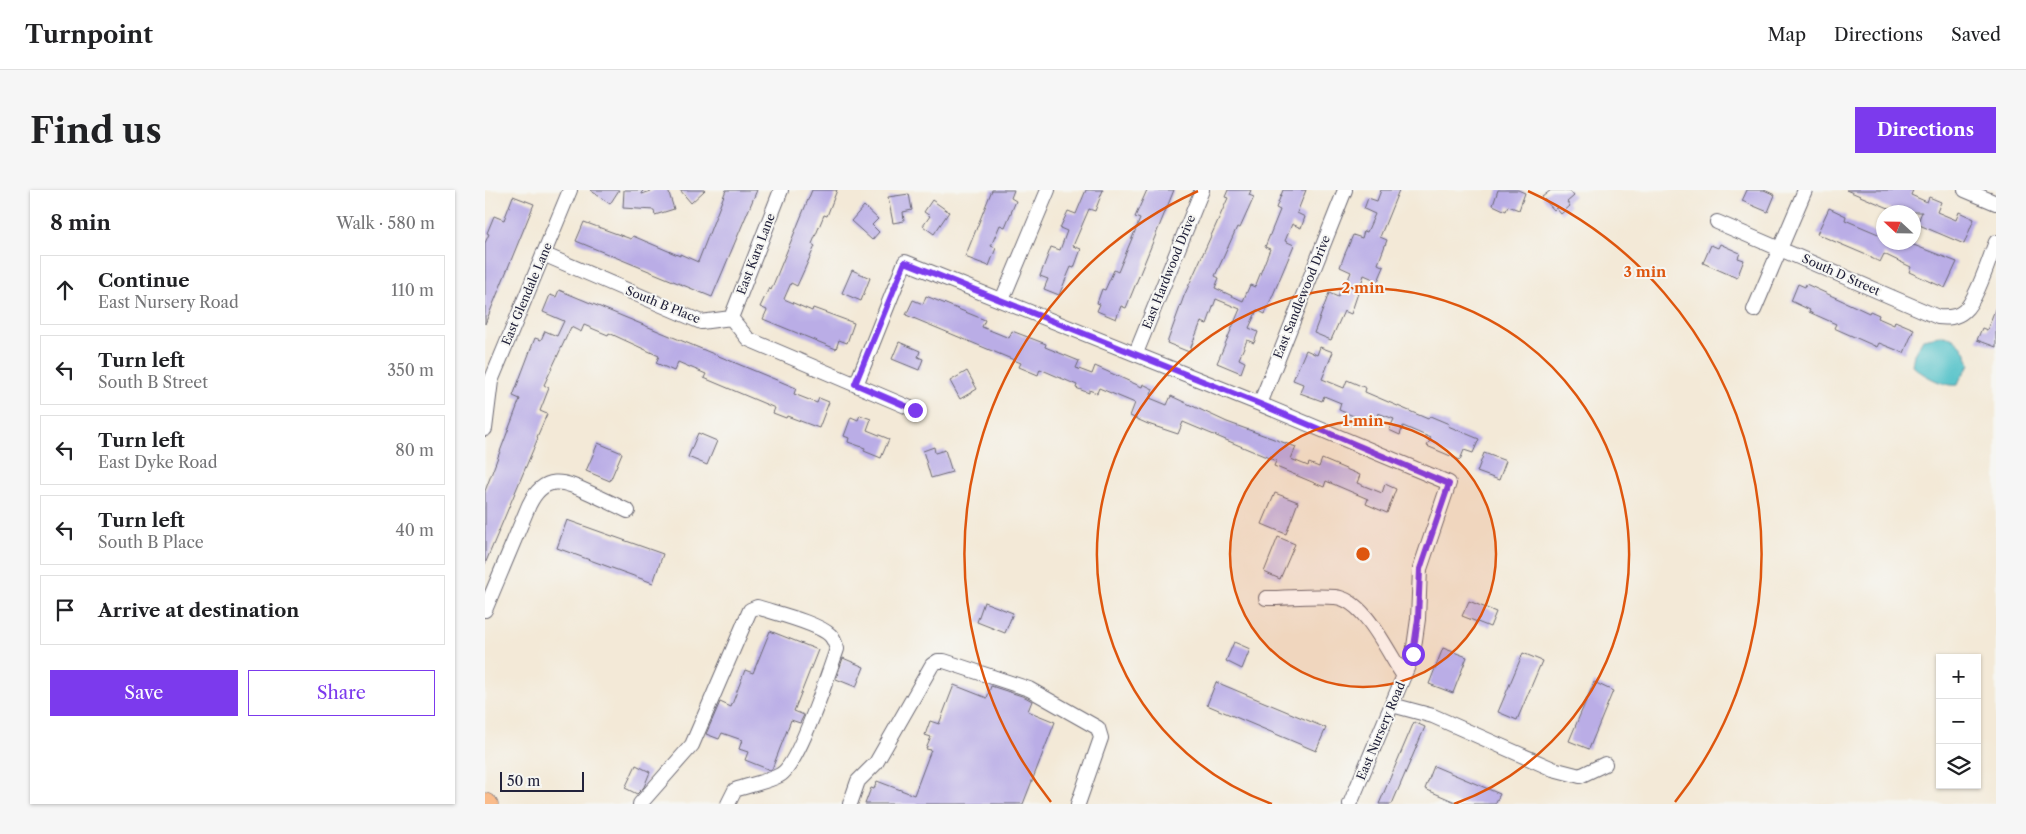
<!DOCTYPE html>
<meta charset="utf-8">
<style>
:root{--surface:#fff;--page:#f6f6f6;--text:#202124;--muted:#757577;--line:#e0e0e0;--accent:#7c3aed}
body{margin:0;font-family:"Libre Caslon Text",serif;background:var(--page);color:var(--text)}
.controls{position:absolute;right:15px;bottom:15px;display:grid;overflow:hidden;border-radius:0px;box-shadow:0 1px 4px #0004}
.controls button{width:45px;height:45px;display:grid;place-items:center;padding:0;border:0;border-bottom:1px solid var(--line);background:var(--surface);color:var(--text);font:25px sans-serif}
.compass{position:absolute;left:1391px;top:15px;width:45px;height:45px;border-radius:50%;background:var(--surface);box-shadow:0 1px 4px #0004;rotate:292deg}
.scale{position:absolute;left:15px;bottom:12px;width:84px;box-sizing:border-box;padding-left:5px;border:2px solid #22223b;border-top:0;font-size:14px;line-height:18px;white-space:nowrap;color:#22223b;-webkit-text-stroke:4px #f6f6f2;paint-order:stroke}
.stop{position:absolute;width:15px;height:15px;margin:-11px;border:4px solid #7c3aed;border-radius:50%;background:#fff}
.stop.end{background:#7c3aed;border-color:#fff;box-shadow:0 1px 5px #0008}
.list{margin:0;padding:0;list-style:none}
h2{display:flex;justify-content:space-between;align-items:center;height:65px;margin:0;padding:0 20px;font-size:21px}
h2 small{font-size:16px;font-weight:400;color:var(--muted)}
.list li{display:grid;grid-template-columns:32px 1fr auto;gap:15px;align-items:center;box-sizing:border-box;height:70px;margin:0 10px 10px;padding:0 10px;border:1px solid var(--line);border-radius:0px}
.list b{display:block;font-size:19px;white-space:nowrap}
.list p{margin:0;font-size:16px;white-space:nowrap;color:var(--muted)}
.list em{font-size:16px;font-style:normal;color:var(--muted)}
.actions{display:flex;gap:10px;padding:15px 20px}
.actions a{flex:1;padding:11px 0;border:1px solid var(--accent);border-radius:0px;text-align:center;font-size:18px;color:var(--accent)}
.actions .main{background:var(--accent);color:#fff}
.icon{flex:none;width:28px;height:28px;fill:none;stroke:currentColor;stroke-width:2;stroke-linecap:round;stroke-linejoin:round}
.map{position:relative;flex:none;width:1511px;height:614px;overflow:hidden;border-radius:0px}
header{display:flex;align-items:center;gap:30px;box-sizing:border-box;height:70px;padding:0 25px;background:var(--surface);border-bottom:1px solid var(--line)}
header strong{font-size:24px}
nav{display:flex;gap:28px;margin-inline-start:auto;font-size:18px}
.intro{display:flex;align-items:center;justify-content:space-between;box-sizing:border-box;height:120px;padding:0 30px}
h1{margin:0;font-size:35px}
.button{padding:12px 22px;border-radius:0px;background:var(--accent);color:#fff;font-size:18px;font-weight:700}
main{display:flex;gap:30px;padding:0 30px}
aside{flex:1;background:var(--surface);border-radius:0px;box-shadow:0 1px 4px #0004}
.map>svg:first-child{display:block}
.water{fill:#54c2c9;stroke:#3b7282}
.building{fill:#baade6}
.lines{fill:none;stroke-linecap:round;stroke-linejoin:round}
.minor-casing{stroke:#6b6872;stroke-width:16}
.major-casing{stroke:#6b6872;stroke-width:19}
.minor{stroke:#fff;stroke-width:14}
.major{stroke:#fabc8b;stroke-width:18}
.route{stroke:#7c3aed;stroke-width:6}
.ring{fill:none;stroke:#de560e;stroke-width:2.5}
.labels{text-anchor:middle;stroke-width:4;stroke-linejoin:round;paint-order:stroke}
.street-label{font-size:12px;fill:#22223b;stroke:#f6f6f2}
.centre{fill:#de560e;stroke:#f6f6f2;stroke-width:2.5}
.ring-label{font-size:15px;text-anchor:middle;font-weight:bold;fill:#de560e;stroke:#f6f6f2;stroke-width:4;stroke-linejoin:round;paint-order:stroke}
</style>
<header>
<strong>Turnpoint</strong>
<nav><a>Map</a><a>Directions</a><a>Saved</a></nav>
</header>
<div class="intro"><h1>Find us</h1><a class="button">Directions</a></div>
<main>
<aside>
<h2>8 min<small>Walk · 580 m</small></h2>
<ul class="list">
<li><svg class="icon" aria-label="ahead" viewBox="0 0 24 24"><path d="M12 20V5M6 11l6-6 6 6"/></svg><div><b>Continue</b><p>East Nursery Road</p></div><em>110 m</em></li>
<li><svg class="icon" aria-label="left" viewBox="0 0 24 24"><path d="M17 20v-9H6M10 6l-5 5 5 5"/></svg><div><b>Turn left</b><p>South B Street</p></div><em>350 m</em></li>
<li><svg class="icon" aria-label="left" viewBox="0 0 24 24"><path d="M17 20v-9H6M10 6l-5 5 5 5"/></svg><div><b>Turn left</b><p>East Dyke Road</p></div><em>80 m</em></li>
<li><svg class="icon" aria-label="left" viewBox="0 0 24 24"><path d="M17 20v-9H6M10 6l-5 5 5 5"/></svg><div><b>Turn left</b><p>South B Place</p></div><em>40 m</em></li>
<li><svg class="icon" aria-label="arrive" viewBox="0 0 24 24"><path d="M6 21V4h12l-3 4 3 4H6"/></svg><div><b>Arrive at destination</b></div></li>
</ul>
<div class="actions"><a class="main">Save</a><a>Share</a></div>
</aside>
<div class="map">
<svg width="1511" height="614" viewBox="0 0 1511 614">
<rect width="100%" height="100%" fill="#f6f6f2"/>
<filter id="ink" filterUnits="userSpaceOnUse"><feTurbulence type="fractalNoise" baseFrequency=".02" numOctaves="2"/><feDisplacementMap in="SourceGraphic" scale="10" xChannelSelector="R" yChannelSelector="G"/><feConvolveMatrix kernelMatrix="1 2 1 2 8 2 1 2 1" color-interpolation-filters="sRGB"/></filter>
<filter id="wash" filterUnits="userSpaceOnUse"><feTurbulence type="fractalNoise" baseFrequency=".0096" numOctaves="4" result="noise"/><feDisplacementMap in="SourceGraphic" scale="20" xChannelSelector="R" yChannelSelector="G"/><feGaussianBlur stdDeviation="1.12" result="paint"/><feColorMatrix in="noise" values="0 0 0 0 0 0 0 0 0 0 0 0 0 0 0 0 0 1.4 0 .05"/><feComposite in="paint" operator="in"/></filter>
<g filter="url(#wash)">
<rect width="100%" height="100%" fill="#f3e9d7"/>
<path class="water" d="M1459,145C1477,152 1479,157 1485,174C1481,182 1475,186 1473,195C1459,197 1437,185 1427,175L1429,164L1438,149Z"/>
<g id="blocks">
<path class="building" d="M105,0H134L125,14Z
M139,0H158L157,4L169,0H183L189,19L170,25L169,20L138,18Z
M195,0H220L206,13Z
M241,0H272L227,107L91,51L99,32L146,49L148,46L195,66V64L213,72Z
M327,0H352L342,26L339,25L327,54L330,56L312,96L306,93L299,109L327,121L328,118L369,133L362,153L354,150L351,159L278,129L282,120L275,117L284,98L286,100Z
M507,0H529L526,8L531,11L520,37L515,35L506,56L511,58L504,76L480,67Z
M601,0H618L610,21L604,19L588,56L596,59L589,78L586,77L574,105L559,99L563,89L555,86L566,57L575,60L582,41L575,38L583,21L591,24Z
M662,0H689L641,118L636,116L631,129L612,121L615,114L612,113L617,99L620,100L629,80L633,82L655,29L650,27Z
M743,0H766L764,5L769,7L755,38L752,37L730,86L734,88L730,98L758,111L765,95L770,97L785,59L780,57L795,20L791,18L798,0H821L812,23L820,27L816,38L807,34L800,51L809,55L780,124L772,120L764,138L773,142L769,153L762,150L754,169L760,172L756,183L732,173L755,119L731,109L722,134L716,132L704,162L682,153L699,106L743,8L740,7Z
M896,0H914L895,47L902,50L893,74L899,77L893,91L879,85L866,124L859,121L846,150L829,143L844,103L853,107L856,99L859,100L866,82L855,77L859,66L868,45L877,48L879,41L882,42L890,24L879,19L883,8L892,11Z
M1013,0H1033L1040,3L1034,20L1023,16L1021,21L1008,15Z
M1066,0H1084L1089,6L1082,12L1085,16L1076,24L1071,18L1069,20L1057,7Z
M1262,0H1279L1290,5L1283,22L1257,11Z
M1361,0H1428L1426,5L1442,12L1444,7L1456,12L1452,22L1471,30L1474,22L1489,29L1479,54L1432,34L1437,22H1404L1406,19Z
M424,4L427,20L418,22L419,31L408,33L403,7Z
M28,6L49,14L0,134V53L4,44L2,43L9,26L19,30Z
M447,10L464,22L449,44L438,36L445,26L439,22Z
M379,16L393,29L387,35L394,42L387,50L366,31Z
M1344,18L1361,26L1360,30L1398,46V52H1421L1472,72L1460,98L1424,82L1426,77L1399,64L1395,72L1386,68V67L1332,44Z
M1235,54L1255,63L1253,68L1259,70L1252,88L1218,73L1226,55L1233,58Z
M367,80L385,88L376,111L357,103Z
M1313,94L1320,97L1321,94L1384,123L1385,121L1394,125L1393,128L1409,135L1410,131L1429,139L1419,163L1394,153L1392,157L1349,138L1351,134L1324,122L1325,120L1306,111Z
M74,100L311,198L309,204L332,213L334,208L344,212L334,238L302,226L301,228L288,223L290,218L219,188L221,184L193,172L189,181L171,173L174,166L124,143L123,145L99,135L96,142L86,137L59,195L64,198L55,221L62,224L52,247L53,248L0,374V301L35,209L28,206L50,148L56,150L60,141L72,146L79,131L58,122L65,105L71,107Z
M441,106L500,130L497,137L524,148L527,141L561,154L560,157L594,171L591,178L607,184L610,176L657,197L658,194L668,199L665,208L682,215L686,206L742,232L811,257L806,269L823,276L824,273L834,277L837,269L875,285L872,293L897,303L900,294L911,299L902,323L881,314L883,309L841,291L839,297L808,284L789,276L791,271L698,232L693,244L663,234L645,226L650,213L614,198L612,203L604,200V203L591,198L592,195L555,179L553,185L534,177L536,173L421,125L428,110L438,114Z
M1511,117V157L1492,150L1497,138L1502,140Z
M414,152L435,161L433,167L438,169L434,180L407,169Z
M835,157L848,162L837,189L859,198L862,190L881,198L880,202L943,229L945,226L964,234L963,236L994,249L988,263L979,260L975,270L942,256L946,248L918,236L915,245L904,240L909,229L893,223L888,234L854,220L856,213L839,206L837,211L815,203L818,194L808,190L821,160L832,165Z
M482,181L492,199L475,209L465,191Z
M375,225L386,229L382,240L404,249L396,268L379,261L380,258L363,252L364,248L359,246L366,227L373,230Z
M213,243L232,251L222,275L203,267Z
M113,253L137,263L125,291L101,281Z
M449,257L450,263L460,260L467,282L446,288L438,261Z
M999,263L1021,271L1014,290L992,282Z
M790,303L813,312L801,344L777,334Z
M82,330L178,364L168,393L72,358Z
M793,347L810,354L795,389L779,382Z
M984,411L1011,422L1005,437L977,426Z
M499,412L528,423L520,443L492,432Z
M285,441L333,460L309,521L319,525L315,533L306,530L287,579L285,580L260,570L263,562L254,559L257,550L237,543L234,549L221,544L235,512L246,517L260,480L268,483Z
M749,452L765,459L757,479L741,471Z
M958,458L982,467L968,503L944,494Z
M1038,463L1057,471L1032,530L1013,522Z
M358,468L379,477L371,497L351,489Z
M731,492L841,538L831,561L722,515Z
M1109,492L1128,501L1104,559L1084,551Z
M469,495L502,508L506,496L540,507L547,511L543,521L570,532L538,614H380L386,598L389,599L392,591L429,605L446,560L441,559L446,547L440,545L445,531L454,534Z
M929,532L940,537L907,614H894Z
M151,575L165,582L159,597L152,604L140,598Z
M949,576L1015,604L1010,614H975L940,599Z"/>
</g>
</g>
<g filter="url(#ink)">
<use href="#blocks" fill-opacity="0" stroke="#6b6872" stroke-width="1"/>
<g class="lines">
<g class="minor-casing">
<path id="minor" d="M1480,0L1511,13
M1232,32L1453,127C1462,128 1471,128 1479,121C1492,110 1504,69 1511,52
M58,64L216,132L246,128L263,149L430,220
M517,110L563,0
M1269,120L1320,0
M246,128L296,0
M651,163L717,0
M371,195L420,72L775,214L964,293L935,379L933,429L928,464L865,614
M775,214L860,0
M0,239L6,191L85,0
M781,408C804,408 828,405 850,407C881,410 903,464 919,486
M0,420L44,315C59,284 78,290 105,303C118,309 131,315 143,321
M907,515L948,526L1068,579L1095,586L1120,574
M155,614L207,555L265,420L272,417C290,423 333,433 345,445C349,449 350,453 352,459C344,482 313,576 295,585C282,592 264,595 250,600L243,614
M365,614L373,591L391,573L447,475L453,471H459L544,499L613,538L616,548L593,614"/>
</g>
<g class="major-casing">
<path id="major" d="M0,612L4,614"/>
</g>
<use href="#minor" class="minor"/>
<use href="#major" class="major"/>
</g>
</g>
<g class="lines" filter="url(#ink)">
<path class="route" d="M430,220L370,194L420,72L775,214L964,294L935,379L933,429L928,464"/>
</g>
<circle cx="878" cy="364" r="133" fill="#de560e" fill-opacity=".12"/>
<g class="ring">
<circle cx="878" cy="364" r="133"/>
<path d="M787 614A266 266 0 1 1 969 614"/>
<path d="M566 612A399 399 0 0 1 713 1M1043 1A399 399 0 0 1 1190 612"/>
</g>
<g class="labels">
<g class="street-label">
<text transform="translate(271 64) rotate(-69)" y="4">East Kara Lane</text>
<text transform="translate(684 82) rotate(-68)" y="4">East Hardwood Drive</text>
<text transform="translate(1356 85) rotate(24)" y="4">South D Street</text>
<text transform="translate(42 104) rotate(-67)" y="4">East Glendale Lane</text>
<text transform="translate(817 107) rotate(-68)" y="4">East Sandlewood Drive</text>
<text transform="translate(178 115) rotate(22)" y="4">South B Place</text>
<text transform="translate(896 541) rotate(-67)" y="4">East Nursery Road</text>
</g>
</g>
<circle cx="878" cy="364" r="8" class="centre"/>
<g class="ring-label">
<text x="1160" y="87">3 min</text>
<text x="878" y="103">2 min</text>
<text x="878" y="236">1 min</text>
</g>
</svg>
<div class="controls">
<button>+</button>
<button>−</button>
<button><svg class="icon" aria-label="layers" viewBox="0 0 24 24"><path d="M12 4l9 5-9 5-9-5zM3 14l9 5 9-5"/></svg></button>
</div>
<svg class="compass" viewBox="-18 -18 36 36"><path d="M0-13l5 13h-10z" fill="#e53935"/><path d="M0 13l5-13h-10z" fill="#757577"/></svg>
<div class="scale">50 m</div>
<div class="stop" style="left:928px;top:464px"></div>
<div class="stop end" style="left:430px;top:220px"></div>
</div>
</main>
